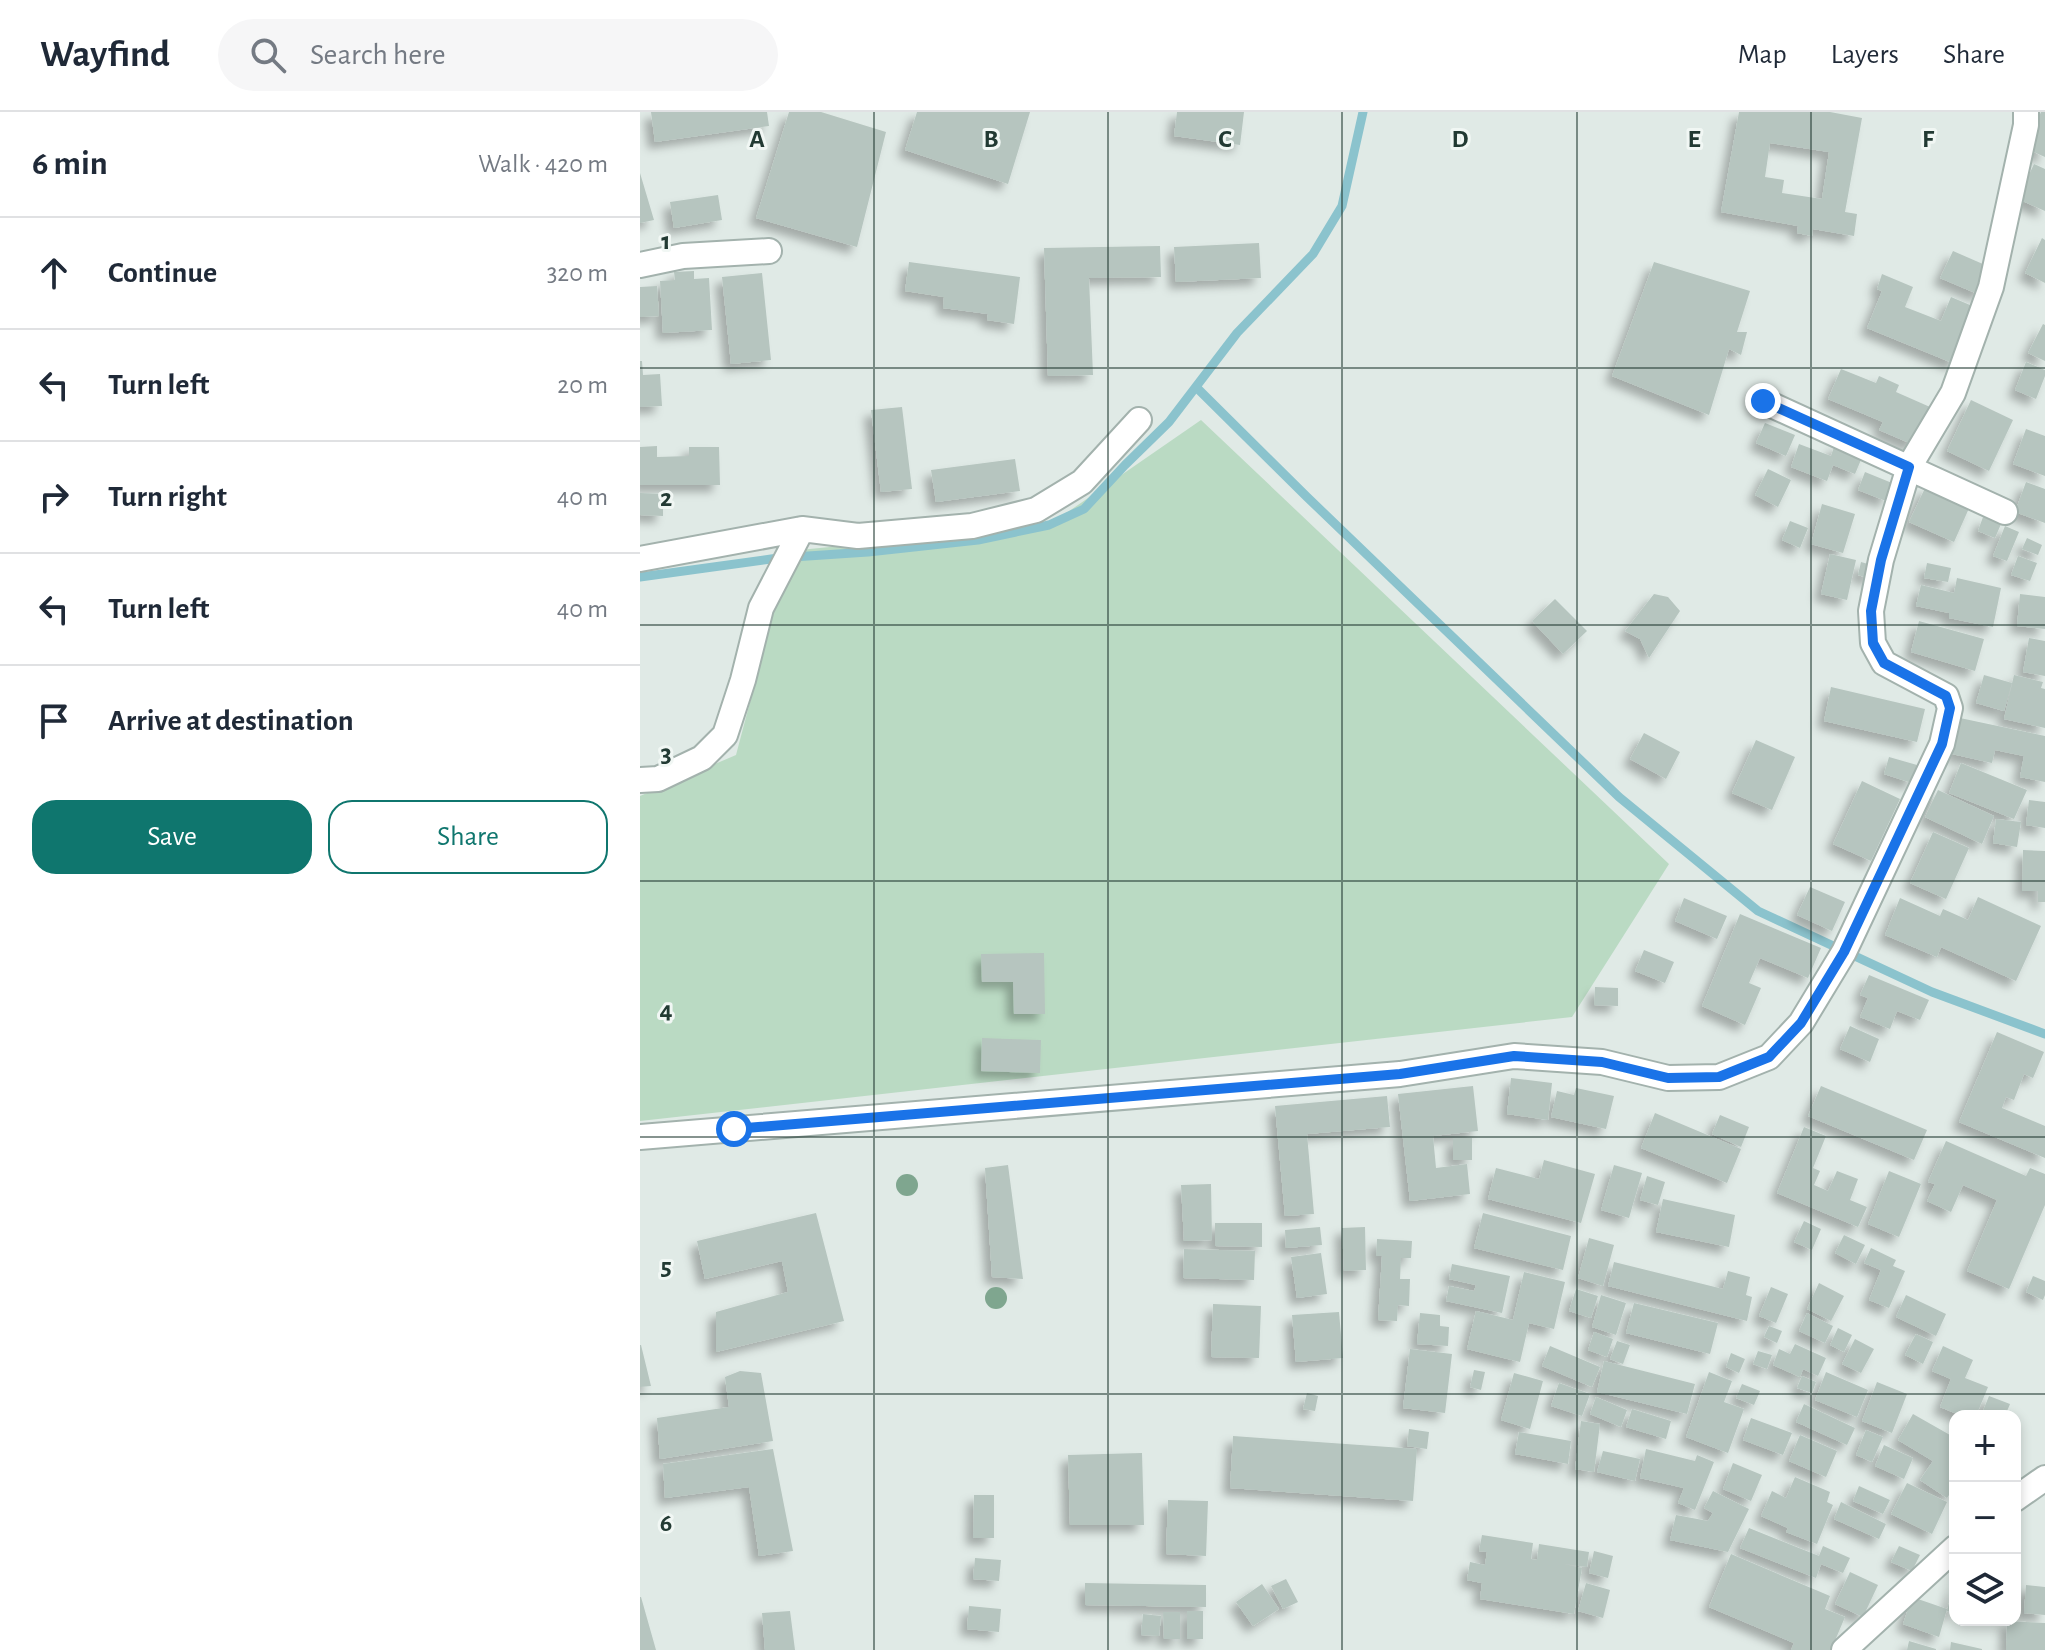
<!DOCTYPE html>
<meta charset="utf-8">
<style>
:root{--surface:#fff;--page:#f6f6f7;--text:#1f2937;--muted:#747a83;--line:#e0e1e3;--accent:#0f766e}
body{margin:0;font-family:"Alegreya Sans",sans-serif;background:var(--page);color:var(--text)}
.controls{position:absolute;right:24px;bottom:24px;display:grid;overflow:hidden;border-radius:16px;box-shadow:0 4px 12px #0003}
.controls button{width:72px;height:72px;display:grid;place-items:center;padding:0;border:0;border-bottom:2px solid var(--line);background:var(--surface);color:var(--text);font:40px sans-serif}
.stop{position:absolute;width:24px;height:24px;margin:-18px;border:6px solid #1a73e8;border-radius:50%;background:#fff}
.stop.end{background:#1a73e8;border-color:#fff;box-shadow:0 2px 8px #0008}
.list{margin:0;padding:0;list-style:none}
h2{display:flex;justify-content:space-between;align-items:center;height:104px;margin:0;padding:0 32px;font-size:34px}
h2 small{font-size:26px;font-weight:400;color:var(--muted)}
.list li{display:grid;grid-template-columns:52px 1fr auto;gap:24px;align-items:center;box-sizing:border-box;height:112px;padding:0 32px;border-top:2px solid var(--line)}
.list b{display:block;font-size:30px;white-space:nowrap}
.list em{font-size:26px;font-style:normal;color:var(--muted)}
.actions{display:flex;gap:16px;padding:24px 32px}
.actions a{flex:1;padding:18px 0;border:2px solid var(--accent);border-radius:24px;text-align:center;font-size:28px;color:var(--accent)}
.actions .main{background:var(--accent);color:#fff}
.icon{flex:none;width:44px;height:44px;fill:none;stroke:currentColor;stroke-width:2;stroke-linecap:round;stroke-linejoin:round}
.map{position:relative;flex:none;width:1405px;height:1538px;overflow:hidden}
header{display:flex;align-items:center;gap:48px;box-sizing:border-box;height:112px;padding:0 40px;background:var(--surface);border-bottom:2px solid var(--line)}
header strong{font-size:38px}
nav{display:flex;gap:44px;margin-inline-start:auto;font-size:28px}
.search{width:560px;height:72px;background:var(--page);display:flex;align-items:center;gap:20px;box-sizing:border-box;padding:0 28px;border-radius:44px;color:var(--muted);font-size:30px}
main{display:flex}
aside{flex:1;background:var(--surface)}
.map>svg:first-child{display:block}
.green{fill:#badac3}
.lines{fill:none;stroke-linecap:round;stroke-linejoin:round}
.stream{stroke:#8bc3cd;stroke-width:9}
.building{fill:#b6c5bf;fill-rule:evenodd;filter:url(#shadow)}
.street-casing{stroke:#a3b2ad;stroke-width:28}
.street{stroke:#fff;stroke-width:24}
.tree{fill:#7fa68f}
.route{stroke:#1a73e8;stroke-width:10}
.grid{fill:none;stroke:#223a33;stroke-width:2;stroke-opacity:0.55}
.grid-label{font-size:26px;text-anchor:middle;font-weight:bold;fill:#223a33;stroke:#f1f7f4;stroke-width:6;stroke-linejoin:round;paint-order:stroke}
</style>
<header>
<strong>Wayfind</strong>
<div class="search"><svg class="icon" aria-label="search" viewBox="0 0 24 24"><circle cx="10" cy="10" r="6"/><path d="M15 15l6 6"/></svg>Search here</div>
<nav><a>Map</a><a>Layers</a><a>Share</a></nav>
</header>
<main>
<aside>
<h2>6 min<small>Walk · 420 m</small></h2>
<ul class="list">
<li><svg class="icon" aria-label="ahead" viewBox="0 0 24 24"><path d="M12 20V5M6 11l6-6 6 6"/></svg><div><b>Continue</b></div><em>320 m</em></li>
<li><svg class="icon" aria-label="left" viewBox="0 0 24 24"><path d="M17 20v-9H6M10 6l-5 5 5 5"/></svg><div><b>Turn left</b></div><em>20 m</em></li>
<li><svg class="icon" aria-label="right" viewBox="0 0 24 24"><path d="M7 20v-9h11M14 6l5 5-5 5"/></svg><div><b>Turn right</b></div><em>40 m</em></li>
<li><svg class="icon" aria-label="left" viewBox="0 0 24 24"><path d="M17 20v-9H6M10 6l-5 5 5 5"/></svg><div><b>Turn left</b></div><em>40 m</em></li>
<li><svg class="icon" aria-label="arrive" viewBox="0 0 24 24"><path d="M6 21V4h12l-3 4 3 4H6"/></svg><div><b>Arrive at destination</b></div></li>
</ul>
<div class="actions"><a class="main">Save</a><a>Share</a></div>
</aside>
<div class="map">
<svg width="1405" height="1538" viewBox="0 0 1405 1538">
<defs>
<filter id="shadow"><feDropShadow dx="-7" dy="7" stdDeviation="4" flood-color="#0004"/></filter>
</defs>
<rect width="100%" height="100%" fill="#e0eae6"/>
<path class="green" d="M561,308L1029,752L932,905L0,1009V684L96,643L150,439L409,413Z"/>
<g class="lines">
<path class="stream" d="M556,275L667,385L979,685L1118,799L1292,880L1405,922
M0,465L138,446L228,440L338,428L409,413L444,397L485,353L529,310L597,221L673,142L702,94L723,0"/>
</g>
<path class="building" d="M11,0H127L129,14L15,30Z
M149,0H181L246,20L217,135L116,106Z
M277,0H390L368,72L265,38Z
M537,0H604L600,33L534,24Z
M1099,0H1190L1222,6L1205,100L1217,102L1214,124L1173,117L1172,124L1157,121L1158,114L1081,100ZM1130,31L1189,40L1182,87L1142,81L1144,68L1125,65Z
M1401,0H1405V45L1385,36Z
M1394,52L1405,57V99L1378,87Z
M0,61L14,108L0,111Z
M78,83L82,108L34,116L30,90Z
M1402,126L1405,128V171L1385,161Z
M619,131L621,166L536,170L534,135Z
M520,134L521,165L449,166L453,263L408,264L404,136Z
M1313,139L1352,156L1340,183L1300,166Z
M269,150L380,165L374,212L347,208L348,202L303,196L304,185L265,179Z
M1014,150L1110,179L1097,220H1107L1101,243L1089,237L1069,303L972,264Z
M54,159V167L69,166L72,218L23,221L20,169L35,168L34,160Z
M122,161L131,248L91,252L82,165Z
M1242,162L1273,175L1265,195L1301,209L1311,185L1337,196L1315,252L1227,216L1242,179L1237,177Z
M17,174L19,204L0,205V175Z
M1403,212L1405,213V249L1388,241Z
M0,249H2L3,263L20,262L22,294L0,295Z
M1386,250L1405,258V264L1396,287L1375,278Z
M1201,257L1236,271L1239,264L1259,273L1256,280L1290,295L1274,333L1239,318L1243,310L1188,287Z
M1331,288L1373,308L1349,359L1307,339Z
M262,295L272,377L241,380L231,298Z
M1125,311L1155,323L1146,344L1116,331Z
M1386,317L1405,324V364L1373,352Z
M1159,332L1191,344L1195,332L1223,343L1215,362L1193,353L1187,369L1151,355Z
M17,334V345L49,344V335H79L80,373H0V335Z
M375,347L380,379L296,390L291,358Z
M1128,357L1151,368L1138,395L1115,383Z
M1225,360L1252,371L1246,389L1218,378Z
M1386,370L1405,377V411L1375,400Z
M1286,374L1330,394L1314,430L1269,410Z
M0,381L23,382V404L0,403Z
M1182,392L1215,402L1203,441L1171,432Z
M1343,405L1361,412L1355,426L1338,419Z
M1150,409L1168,416L1160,436L1142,428Z
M1365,414L1379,420L1367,449L1353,444Z
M1387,426L1402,433L1398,443L1382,437Z
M1190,442L1216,448L1207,488L1181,482Z
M1378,444L1397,451L1390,469L1371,463Z
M1221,450L1235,454L1231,467L1218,463Z
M1287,451L1311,456L1308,470L1284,466Z
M1317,466L1361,476L1353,515L1309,506V501L1276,494L1281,473L1314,481Z
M1014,482L1028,485L1040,499L1009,546L1000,527L985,519Z
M1380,482L1405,485V517L1377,514Z
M915,487L947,519L923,542L892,509Z
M1279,509L1344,527L1335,559L1271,540Z
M1389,526L1405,529V564L1383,560Z
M1344,563L1372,571L1364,599L1336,591Z
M1374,563L1403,570L1401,576L1405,577V616L1364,607Z
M1191,575L1285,597L1277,630L1184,609Z
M1320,606L1405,624V670L1380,665L1384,644L1355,638L1352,651L1312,642Z
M1004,621L1040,640L1026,667L990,647Z
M1116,628L1155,645L1132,698L1092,681Z
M1249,645L1277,653L1272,671L1244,662Z
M1321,651L1387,678L1374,707L1309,681Z
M1222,669L1260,687L1231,749L1193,732Z
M1298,678L1354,704L1342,732L1285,705Z
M1389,688L1405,690V716L1386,713Z
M1356,707L1381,710L1377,735L1353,731Z
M1293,720L1329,736L1306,787L1270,771Z
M1383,738L1405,739V790H1398V779H1382Z
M1170,775L1205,790L1192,819L1157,803Z
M1338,785L1401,814L1376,869L1301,835L1297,845L1245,823L1260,786L1300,804L1303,797L1328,808Z
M1044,786L1087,804L1077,827L1035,809Z
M1100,802L1181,836L1168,866L1120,846L1109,871L1121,876L1105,913L1062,894Z
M1004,838L1034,850L1025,871L995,859Z
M404,841L405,902H374L373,870H342L341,842Z
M1229,863L1289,888L1280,908L1257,899L1250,917L1220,905L1228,886L1220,883Z
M955,875L978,876V894L954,893Z
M1210,914L1239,927L1230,950L1200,937Z
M1357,920L1404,940L1393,966L1384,962L1374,988L1366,985L1362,996L1405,1014V1046L1319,1010Z
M342,926L401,928L400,961L341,959Z
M871,966L912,971L908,1008L867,1002Z
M833,974L838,1019L793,1024L796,1056L827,1052L830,1082L770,1089L758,982Z
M1181,974L1287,1018L1274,1048L1168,1004Z
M936,976L974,984L966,1017L911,1005L917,979L934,983Z
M747,984L750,1015L667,1022L674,1102L645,1104L635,994Z
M1015,1001L1101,1037L1087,1071L1001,1036Z
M1080,1003L1109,1015L1101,1035L1072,1022Z
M1164,1015L1186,1024L1173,1056L1180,1059L1174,1073L1188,1079L1197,1059L1218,1067L1210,1088L1227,1095L1218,1115L1137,1081Z
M813,1026H832V1048H813Z
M1306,1029L1386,1064L1390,1056L1405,1062V1093L1369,1177L1327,1159L1357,1088L1323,1073L1311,1100L1287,1089L1295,1072L1288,1070Z
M904,1048L955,1062L941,1111L848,1087L856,1056L899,1067Z
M368,1053L383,1167L352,1165L345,1056Z
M974,1053L1002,1061L989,1106L961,1098Z
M1249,1059L1281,1072L1259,1125L1228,1112Z
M1007,1064L1025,1070L1018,1093L1000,1088Z
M571,1072L572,1128L544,1129L541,1073Z
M1023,1087L1095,1103L1089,1135L1016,1120Z
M176,1101L204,1209L76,1240V1200L148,1180L142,1149L65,1167L57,1129Z
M843,1101L931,1124L923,1158L834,1136Z
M1164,1109L1181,1117L1172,1138L1154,1130Z
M575,1111H622V1135L575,1134Z
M680,1115L682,1133L646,1136L645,1118Z
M725,1115L726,1158L704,1159L702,1116Z
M1204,1123L1225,1133L1216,1152L1195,1141Z
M949,1126L974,1133L963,1174L938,1166Z
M737,1127L772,1129L771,1146H761L760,1167H770L769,1194L758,1193L757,1209L738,1208L742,1144H736Z
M1231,1136L1256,1148L1253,1154L1265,1159L1249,1196L1229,1188L1241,1158L1224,1151Z
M544,1137L615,1139L614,1168L543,1166Z
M681,1141L687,1182L657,1186L651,1145Z
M974,1150L1083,1177L1088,1159L1110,1165L1106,1183L1112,1185L1107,1209L968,1174Z
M812,1152L870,1164L862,1201L806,1189L809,1174L834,1179L836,1173L809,1167Z
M884,1160L925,1170L914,1217L889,1211L880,1250L827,1237L836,1199L873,1208Z
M1393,1164L1405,1169V1183L1403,1188L1386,1180Z
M1179,1171L1204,1184L1191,1209L1167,1197Z
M1131,1175L1148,1182L1136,1211L1119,1204Z
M936,1177L958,1184L951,1206L929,1199Z
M961,1183L986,1191L976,1223L952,1215Z
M1266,1183L1306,1202L1296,1224L1256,1205Z
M994,1191L1078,1211L1070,1242L986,1221Z
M573,1192L621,1194L619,1246L571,1245Z
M699,1200L703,1246L656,1250L652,1203Z
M780,1201L800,1203V1214L809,1215L808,1234L777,1232Z
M1167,1201L1193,1214L1185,1231L1159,1219Z
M1129,1214L1142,1219L1137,1231L1124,1225Z
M1198,1216L1212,1223L1204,1240L1190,1233Z
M954,1220L973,1227L967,1245L948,1238Z
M1276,1222L1293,1230L1283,1252L1265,1243Z
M1215,1227L1234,1237L1221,1261L1202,1252Z
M977,1229L990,1233L983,1252L970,1247Z
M1155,1232L1186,1246L1178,1264L1163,1257L1160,1265L1133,1253L1139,1237L1150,1242Z
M0,1233H1L11,1274L0,1275Z
M910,1234L960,1255L952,1275L902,1254Z
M1303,1234L1333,1248L1325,1266L1348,1275L1336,1304H1322L1300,1295L1311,1267L1292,1259Z
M770,1237L812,1242L805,1301L763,1296Z
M1118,1239L1132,1243L1127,1257L1113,1252Z
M1091,1241L1105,1247L1099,1261L1086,1255Z
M964,1249L1055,1272L1047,1302L957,1280Z
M834,1258L845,1260L841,1278L830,1275Z
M100,1259L121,1261L133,1329L20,1347L17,1306L89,1295L85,1265Z
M1069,1260L1092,1269L1084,1290L1104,1297L1088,1341L1046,1325Z
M1186,1260L1228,1278L1217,1305L1175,1288Z
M874,1261L903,1269L890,1317L861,1308Z
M1162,1264L1176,1270L1172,1281L1157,1276Z
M1237,1270L1267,1282L1252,1321L1222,1309Z
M919,1271L950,1282L942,1304L911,1294Z
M1102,1272L1120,1279L1114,1293L1096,1286Z
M667,1281L678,1284L675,1299L663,1297Z
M1349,1284L1370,1292L1365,1304H1341Z
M956,1285L987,1298L981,1315L950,1302Z
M1164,1292L1215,1316L1207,1333L1156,1310Z
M992,1297L1031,1309L1026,1327L986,1315Z
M1273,1302L1310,1323L1315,1315V1374L1307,1386L1280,1368L1293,1349L1258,1328Z
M1111,1306L1152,1321L1143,1343L1103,1328Z
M941,1309L960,1312L954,1360L935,1357Z
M769,1317L789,1320L787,1337L767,1334Z
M1226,1318L1243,1325L1232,1350L1216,1343Z
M879,1320L931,1329L928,1352L875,1342Z
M1160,1323L1197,1339L1186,1365L1149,1349Z
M593,1324L777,1337L773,1389L590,1376Z
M1244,1333L1273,1346L1264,1367L1235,1354Z
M133,1337L153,1439L119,1444L109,1375L25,1386L23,1352Z
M1006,1337L1055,1349L1057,1343L1074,1350L1055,1398L1038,1391L1044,1376L1000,1366Z
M963,1339L1000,1347L995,1369L957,1360Z
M502,1341L504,1413H430L428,1343Z
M1093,1351L1122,1363L1111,1389L1083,1377Z
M1155,1365L1190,1380L1187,1390L1193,1393L1177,1432L1146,1420L1148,1416L1121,1404L1132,1379L1146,1386Z
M1267,1371L1307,1390L1292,1422L1251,1402Z
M1219,1374L1250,1388L1243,1402L1213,1389Z
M1073,1379L1109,1397L1088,1440L1030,1428L1036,1403L1068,1409L1073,1401L1064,1396Z
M334,1383H354V1426H333Z
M528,1388L568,1389L566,1444L526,1442Z
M1201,1390L1246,1412L1239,1427L1194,1407Z
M1109,1416L1179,1444L1183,1434L1210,1446L1203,1461L1181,1452L1176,1466L1100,1436Z
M842,1423L893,1431L891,1447L897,1448L899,1432L949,1440L947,1455L924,1452L942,1456L934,1502L840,1487L842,1471L827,1468L830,1450L845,1453L847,1440L839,1439Z
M1259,1434L1280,1443L1272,1459L1251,1450Z
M954,1439L973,1444L968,1466L949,1461Z
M1091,1442L1190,1484L1185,1497L1205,1505L1191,1538H1151L1154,1531L1069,1495Z
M335,1446L361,1448L359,1469L333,1467Z
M1210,1460L1238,1473L1223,1505L1195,1492Z
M646,1467L658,1490L643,1497L631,1474Z
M445,1471L566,1473V1495L445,1493Z
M946,1471L970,1478L963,1506L938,1499Z
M622,1472L639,1497L613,1514L596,1490Z
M1314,1472H1315V1501L1307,1499Z
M1386,1473L1405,1475V1503L1384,1501Z
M0,1485H1L16,1538H0Z
M1272,1485L1307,1497L1299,1525L1263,1512Z
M329,1494L361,1497L359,1520L327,1517Z
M150,1499L155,1538H125L122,1501Z
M547,1499H563V1527H547Z
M523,1500H540V1527H524Z
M503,1502L521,1504L519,1524L501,1523Z
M1367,1509L1405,1511V1538H1366Z
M1269,1529L1296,1537V1538H1267Z
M1311,1530L1342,1537V1538H1310Z"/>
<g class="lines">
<g class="street-casing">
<path id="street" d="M0,153L43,144L129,139
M1123,289L1365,400
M0,447L162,417L218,424L332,414L396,398L442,370L499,308
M0,668L18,667L62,646L85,623L103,568L121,496L162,417
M0,1025L760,962L874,944L962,950L1028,966L1079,965L1129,945L1161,911L1204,840L1302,632L1310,596L1306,584L1244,551L1233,531L1231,499L1241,448L1269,355L1313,281L1351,175L1386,13V0
M1375,1387L1405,1366
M1204,1538L1315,1436"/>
</g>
<use href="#street" class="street"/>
</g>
<g class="tree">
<circle cx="267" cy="1073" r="11"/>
<circle cx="356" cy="1186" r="11"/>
</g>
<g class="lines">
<path class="route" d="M94,1017L760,962L874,944L962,950L1028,966L1079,965L1129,945L1161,911L1204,840L1302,632L1310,596L1306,584L1244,551L1233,531L1231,499L1241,448L1269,355L1123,289"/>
</g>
<path class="grid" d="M234,0V1538M468,0V1538M702,0V1538M937,0V1538M1171,0V1538M0,256H1405M0,513H1405M0,769H1405M0,1025H1405M0,1282H1405"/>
<g class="grid-label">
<text x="117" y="35">A</text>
<text x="351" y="35">B</text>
<text x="585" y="35">C</text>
<text x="820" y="35">D</text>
<text x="1054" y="35">E</text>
<text x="1288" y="35">F</text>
<text x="26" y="137">1</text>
<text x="26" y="394">2</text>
<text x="26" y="650">3</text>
<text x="26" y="906">4</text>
<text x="26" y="1163">5</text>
<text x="26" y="1419">6</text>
</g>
</svg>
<div class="controls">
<button>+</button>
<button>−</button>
<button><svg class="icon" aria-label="layers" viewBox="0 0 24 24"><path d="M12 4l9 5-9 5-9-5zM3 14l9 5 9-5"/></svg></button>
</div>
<div class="stop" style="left:94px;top:1017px"></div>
<div class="stop end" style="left:1123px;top:289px"></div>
</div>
</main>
